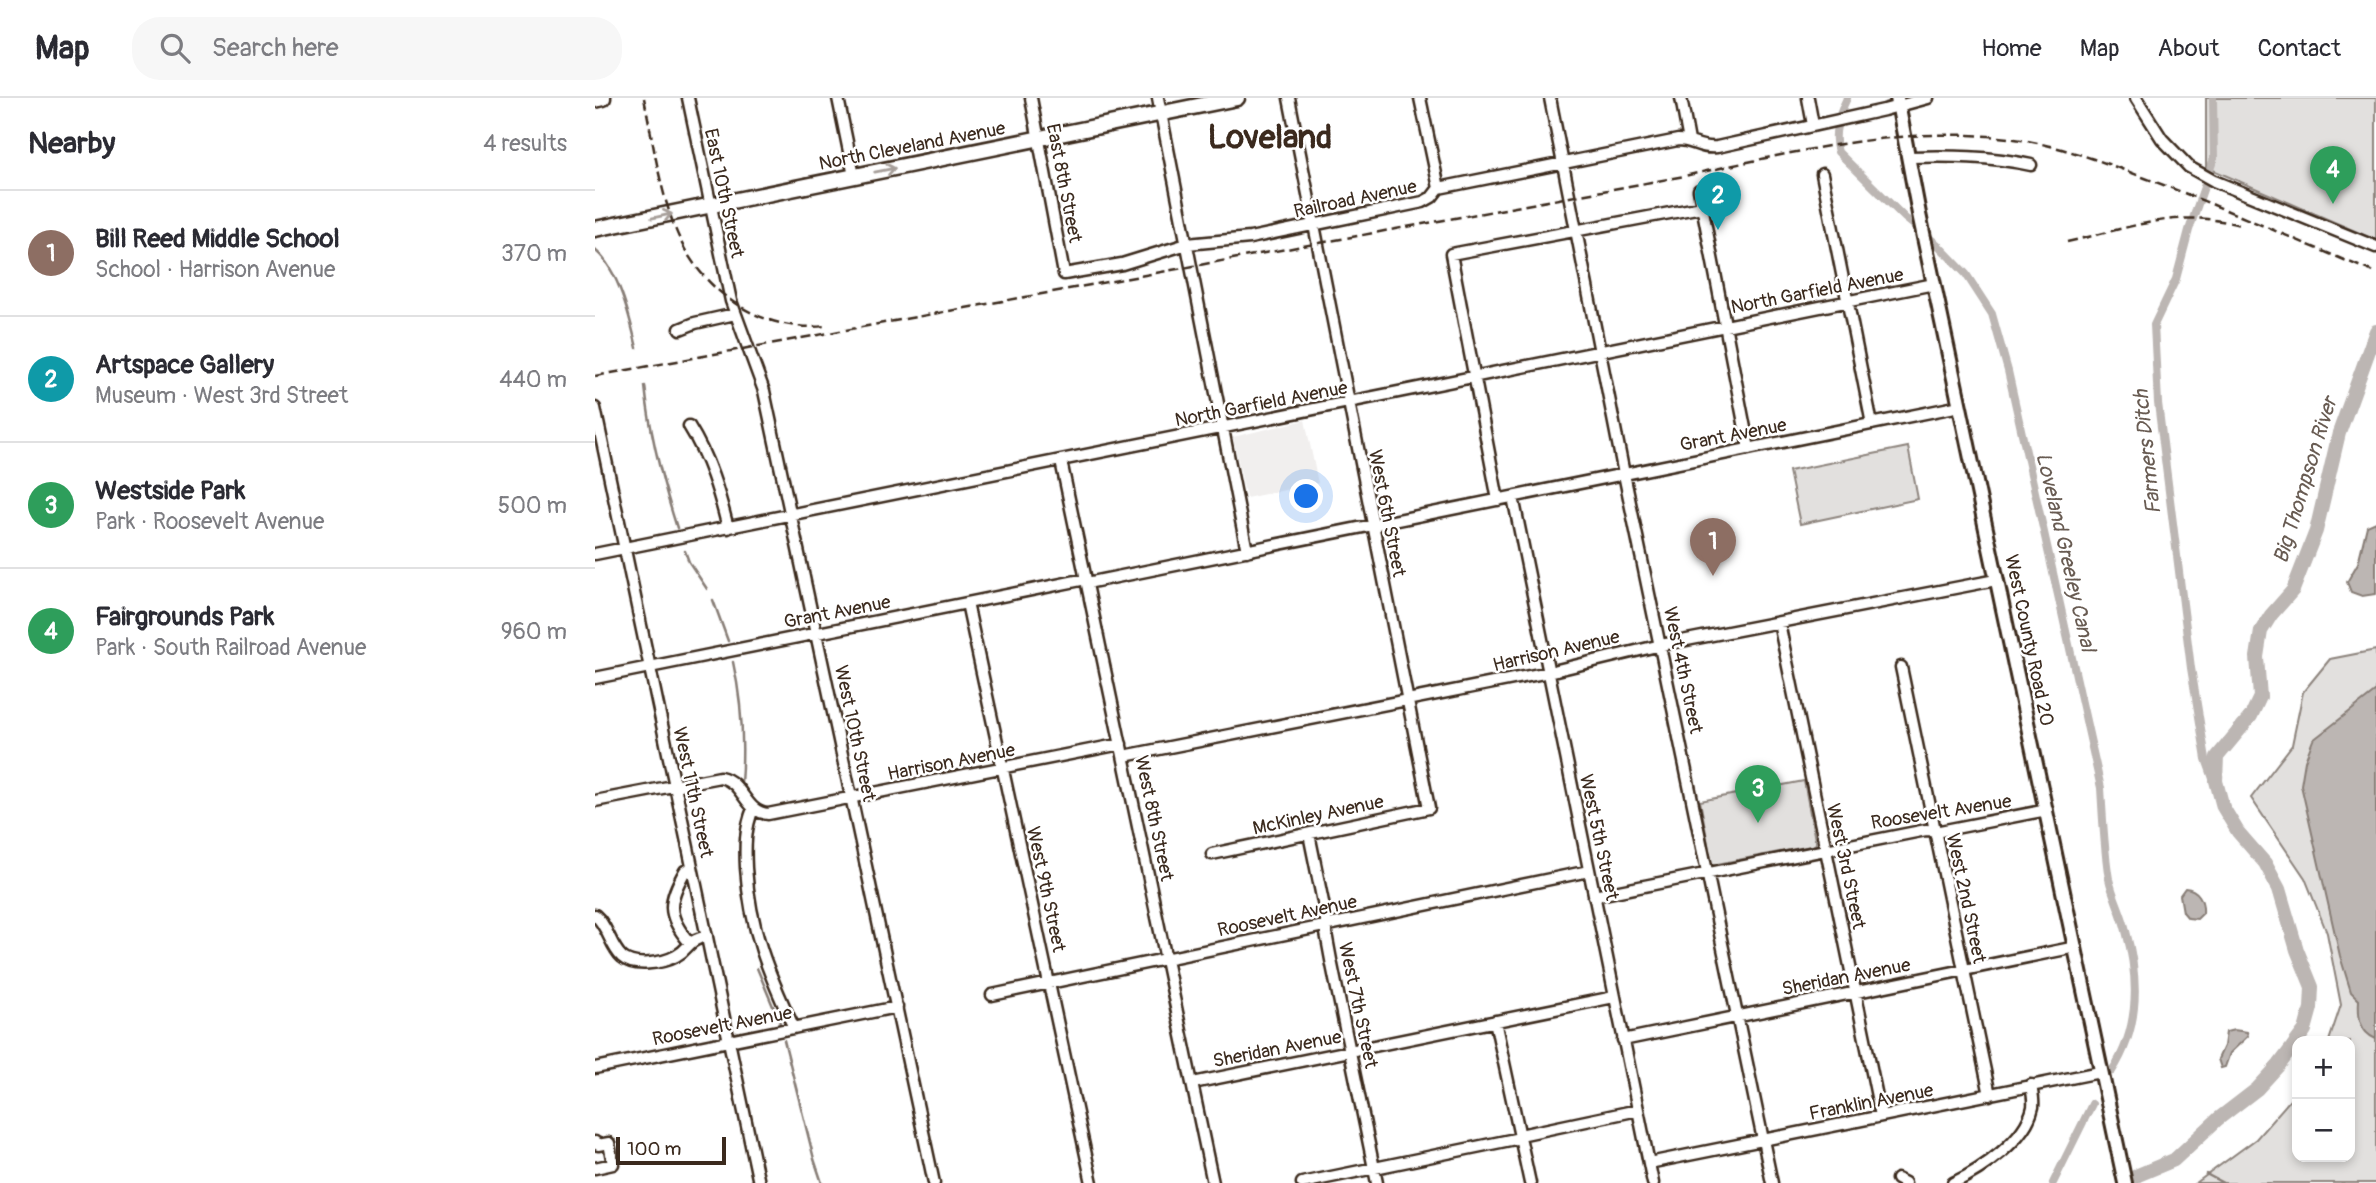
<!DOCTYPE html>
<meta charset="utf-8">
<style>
:root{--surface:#fff;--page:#f7f7f7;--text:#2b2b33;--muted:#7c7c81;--line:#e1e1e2;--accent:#d1495b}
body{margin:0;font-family:Pangolin,sans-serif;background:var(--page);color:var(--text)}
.controls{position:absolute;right:21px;bottom:21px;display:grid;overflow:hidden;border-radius:14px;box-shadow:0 4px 10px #0003}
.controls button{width:63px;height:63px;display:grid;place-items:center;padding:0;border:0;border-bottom:2px solid var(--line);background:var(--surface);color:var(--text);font:35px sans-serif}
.scale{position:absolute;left:21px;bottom:18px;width:110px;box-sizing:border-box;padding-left:7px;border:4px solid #3b2a1e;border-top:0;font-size:19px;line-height:24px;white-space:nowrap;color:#3b2a1e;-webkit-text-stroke:5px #fff;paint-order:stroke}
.you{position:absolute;left:712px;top:399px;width:24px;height:24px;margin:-18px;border:5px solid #fff;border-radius:50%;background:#1a73e8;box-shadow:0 0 0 10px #1a73e833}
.badge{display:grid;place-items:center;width:46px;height:46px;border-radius:50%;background:var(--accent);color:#fff;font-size:23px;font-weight:700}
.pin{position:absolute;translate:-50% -58px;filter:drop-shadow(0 2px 4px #0008)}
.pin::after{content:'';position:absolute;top:37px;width:24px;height:21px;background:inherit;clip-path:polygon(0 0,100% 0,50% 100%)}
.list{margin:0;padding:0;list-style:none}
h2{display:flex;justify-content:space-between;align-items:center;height:91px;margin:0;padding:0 28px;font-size:30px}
h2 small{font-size:23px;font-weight:400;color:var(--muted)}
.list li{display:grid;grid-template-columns:46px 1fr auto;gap:21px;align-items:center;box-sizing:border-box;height:126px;padding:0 28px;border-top:2px solid var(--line)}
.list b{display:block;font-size:26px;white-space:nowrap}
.list p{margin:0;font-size:23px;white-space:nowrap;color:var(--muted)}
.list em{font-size:23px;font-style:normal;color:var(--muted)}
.icon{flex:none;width:38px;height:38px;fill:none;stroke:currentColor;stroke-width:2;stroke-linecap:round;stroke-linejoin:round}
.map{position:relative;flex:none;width:1781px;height:1085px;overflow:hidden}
header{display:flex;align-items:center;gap:42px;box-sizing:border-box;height:98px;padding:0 35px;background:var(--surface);border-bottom:2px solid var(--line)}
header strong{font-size:33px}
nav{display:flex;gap:38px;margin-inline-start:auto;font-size:24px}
.search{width:490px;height:63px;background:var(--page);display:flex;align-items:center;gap:18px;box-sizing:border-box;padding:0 24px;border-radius:28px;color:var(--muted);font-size:26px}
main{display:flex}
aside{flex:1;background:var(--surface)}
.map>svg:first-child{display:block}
.built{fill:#f1efee}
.green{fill:#e2e0de;stroke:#8e857e;stroke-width:2}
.water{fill:#bcb6b3;stroke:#887e77;stroke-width:2}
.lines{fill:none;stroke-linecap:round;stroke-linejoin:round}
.stream{stroke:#887e77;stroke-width:2.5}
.canal{stroke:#bcb6b3;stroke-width:8}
.river{stroke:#bcb6b3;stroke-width:14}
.minor-casing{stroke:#3b2a1e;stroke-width:15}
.major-casing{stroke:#3b2a1e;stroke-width:18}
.highway-casing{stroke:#3b2a1e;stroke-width:19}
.minor{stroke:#fff;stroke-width:10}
.major{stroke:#fff;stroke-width:12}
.highway{stroke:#fff;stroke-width:14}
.rail{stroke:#3b2a1e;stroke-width:2.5;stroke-dasharray:10 5;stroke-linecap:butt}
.oneway{stroke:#a79f9a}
.labels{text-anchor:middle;stroke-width:5;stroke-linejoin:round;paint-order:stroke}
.street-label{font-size:19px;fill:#3b2a1e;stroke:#fff}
.water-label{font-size:21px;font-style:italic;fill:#685b52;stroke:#fff}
.town-label{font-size:33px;font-weight:bold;fill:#3b2a1e;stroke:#fff}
</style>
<header>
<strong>Map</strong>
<div class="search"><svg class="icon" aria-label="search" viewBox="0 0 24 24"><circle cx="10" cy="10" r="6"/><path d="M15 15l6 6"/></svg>Search here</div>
<nav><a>Home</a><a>Map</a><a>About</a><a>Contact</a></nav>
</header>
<main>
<aside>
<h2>Nearby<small>4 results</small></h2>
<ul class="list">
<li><span class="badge" style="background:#8d6e63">1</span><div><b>Bill Reed Middle School</b><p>School · Harrison Avenue</p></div><em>370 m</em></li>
<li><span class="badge" style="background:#0f9aa8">2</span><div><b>Artspace Gallery</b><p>Museum · West 3rd Street</p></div><em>440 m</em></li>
<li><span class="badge" style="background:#2e9e5b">3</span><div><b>Westside Park</b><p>Park · Roosevelt Avenue</p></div><em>500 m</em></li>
<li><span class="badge" style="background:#2e9e5b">4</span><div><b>Fairgrounds Park</b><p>Park · South Railroad Avenue</p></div><em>960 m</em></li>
</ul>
</aside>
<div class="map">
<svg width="1781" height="1085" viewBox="0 0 1781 1085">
<rect width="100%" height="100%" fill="#fff"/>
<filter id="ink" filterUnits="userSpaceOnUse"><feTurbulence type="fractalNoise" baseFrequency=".0143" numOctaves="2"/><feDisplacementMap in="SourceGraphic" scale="14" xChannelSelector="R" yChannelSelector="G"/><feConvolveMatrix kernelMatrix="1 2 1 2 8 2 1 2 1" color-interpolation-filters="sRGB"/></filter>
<g filter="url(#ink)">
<path class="built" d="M710,322L723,385L651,400L638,339Z"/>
<path class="green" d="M1611,0H1781V142L1611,69Z
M1313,349L1323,401L1205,426L1194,373Z
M1781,552V1085H1601L1661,1041L1702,994V1059H1755V943H1734L1746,907L1732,835L1710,780L1656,700L1697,647L1708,594L1735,561Z
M1209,683L1221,747L1117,767L1105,703Z"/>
<path class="water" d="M1781,424V496L1767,498L1756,494L1752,484L1763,465L1772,428Z
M1781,593V941C1764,934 1763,918 1764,902L1756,894L1745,858L1706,687L1710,663L1718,642Z
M1590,790C1603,791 1609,802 1608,815L1602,821L1593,820L1588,814L1585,797Z
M1639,932L1652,934L1653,938L1635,955L1630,969L1626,970L1623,961L1629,948L1631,934Z"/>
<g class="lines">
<path class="stream" d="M0,152C24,172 35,220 42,250
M50,288C55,337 67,383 82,430
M90,453L94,464L112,491
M118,502L133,543
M138,564C147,604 149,645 146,686
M162,870L185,925
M189,942L219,1061L227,1085
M1611,1076L1628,1085"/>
<path class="canal" d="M1252,0C1244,17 1237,36 1243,54L1310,120L1342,146L1371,176L1397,216L1413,273L1506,690C1508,721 1509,751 1514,781C1518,799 1527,815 1531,833C1544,880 1545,930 1517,973
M1618,0L1619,60L1594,132L1581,181L1559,227L1563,305L1596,570L1611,661L1628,709
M1458,1085L1497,1006"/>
<path class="river" d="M1533,1085L1543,1077L1579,1062L1623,1021L1662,991L1684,967L1710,932L1716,910L1717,889L1702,852L1684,791L1670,765L1643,734L1628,709L1621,683L1622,659L1656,618L1665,599L1662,559L1666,533L1676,517L1698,492L1721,433L1744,335L1781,233"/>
<g class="minor-casing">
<path id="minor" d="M93,0L136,203L169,293L339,1085
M243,0L259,78
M436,0L469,176L527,166L592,146L655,140L828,104L837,99L844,90L1083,42C1098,42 1104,51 1122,49L1289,12L1333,0
M563,0L652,453
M825,0L844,90
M955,0L1029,376L1177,1085
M1086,0L1094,43
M1213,0L1218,27
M1541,0L1567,41L1594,69L1619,83L1781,149
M1313,59C1354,58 1395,58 1436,67
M1227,76L1277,326
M1104,92L1154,351
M85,231L100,225L140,216
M0,310L164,1085
M94,328C114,360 124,394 133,430
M466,363L618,1085
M918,399L1058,1085
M903,402L856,156L1107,109
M0,456L1339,186
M492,485L1365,308
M372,505L497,1085
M1184,525L1286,1018
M1306,569L1395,997
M0,580L491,481
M529,658L954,574L1066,547L1401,482
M0,703L125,679C149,684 149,714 173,716L526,646
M158,711C150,730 150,749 151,770C155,832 173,874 199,930
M714,736L731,819V835L736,862L782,1085
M617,756L834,710L694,0
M999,798L1331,732L1345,733L1452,712
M0,817C13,828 15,848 27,859C39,870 68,865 81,858C96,850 89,844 112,838
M94,844C71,817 73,803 90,773L97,770
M397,897L994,773
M900,923L935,1085
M1028,942L1481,849
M0,970L302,909
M598,985L1019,899
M925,1037L1043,1012
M0,1044L3,1047L14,1045L18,1066L0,1070
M1054,1065L1505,974
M1302,1081L1310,1085
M707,1085L925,1040
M1358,1085C1386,1072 1431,1042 1438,1009C1439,1002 1437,994 1436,987"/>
</g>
<g class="major-casing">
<path id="major" d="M1302,0L1324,116L1530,1085"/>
</g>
<g class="highway-casing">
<path id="highway" d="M0,2L8,0
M0,131L642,0"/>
</g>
<use href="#minor" class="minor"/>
<use href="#major" class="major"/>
<use href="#highway" class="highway"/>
<path class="rail" d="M49,0C58,43 64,89 80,130C103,191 164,235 230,228
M1472,144C1535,130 1583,109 1648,128
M0,278L1089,78C1195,55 1304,27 1413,40C1461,46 1506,63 1550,80C1628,109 1704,144 1781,175"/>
</g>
<defs><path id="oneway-shaft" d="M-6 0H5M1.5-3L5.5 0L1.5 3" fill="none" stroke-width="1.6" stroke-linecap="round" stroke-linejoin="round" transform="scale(1.75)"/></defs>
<g class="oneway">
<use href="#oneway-shaft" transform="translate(290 72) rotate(-11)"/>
<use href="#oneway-shaft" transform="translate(67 118) rotate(-12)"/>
</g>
</g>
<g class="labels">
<g class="street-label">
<text transform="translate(317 47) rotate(-11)" y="7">North Cleveland Avenue</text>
<text transform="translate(470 85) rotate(79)" y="7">East 8th Street</text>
<text transform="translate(130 95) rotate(78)" y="7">East 10th Street</text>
<text transform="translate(760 100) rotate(-12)" y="7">Railroad Avenue</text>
<text transform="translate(1222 192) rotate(-11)" y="7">North Garfield Avenue</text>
<text transform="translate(666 305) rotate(-11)" y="7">North Garfield Avenue</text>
<text transform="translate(1138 336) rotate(-11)" y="7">Grant Avenue</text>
<text transform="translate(793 415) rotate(79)" y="7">West 6th Street</text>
<text transform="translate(242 513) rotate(-11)" y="7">Grant Avenue</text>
<text transform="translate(1435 542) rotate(78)" y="7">West County Road 20</text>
<text transform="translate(961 552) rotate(-13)" y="7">Harrison Avenue</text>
<text transform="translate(1089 572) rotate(78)" y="7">West 4th Street</text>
<text transform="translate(261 635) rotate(78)" y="7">West 10th Street</text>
<text transform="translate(356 663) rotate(-11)" y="7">Harrison Avenue</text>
<text transform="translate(99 694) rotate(78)" y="7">West 11th Street</text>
<text transform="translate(1346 713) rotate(-9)" y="7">Roosevelt Avenue</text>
<text transform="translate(723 716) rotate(-12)" y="7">McKinley Avenue</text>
<text transform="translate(560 720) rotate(78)" y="7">West 8th Street</text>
<text transform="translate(1005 739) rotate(78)" y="7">West 5th Street</text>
<text transform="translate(1252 768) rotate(78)" y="7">West 3rd Street</text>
<text transform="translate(452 791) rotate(78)" y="7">West 9th Street</text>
<text transform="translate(1372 800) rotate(78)" y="7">West 2nd Street</text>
<text transform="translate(692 817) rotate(-12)" y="7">Roosevelt Avenue</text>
<text transform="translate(1251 878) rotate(-11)" y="7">Sheridan Avenue</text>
<text transform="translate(764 907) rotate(78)" y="7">West 7th Street</text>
<text transform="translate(127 927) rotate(-11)" y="7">Roosevelt Avenue</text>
<text transform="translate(682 950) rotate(-11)" y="7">Sheridan Avenue</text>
<text transform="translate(1276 1003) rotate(-11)" y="7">Franklin Avenue</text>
</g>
<g class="water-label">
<text transform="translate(1552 354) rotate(-96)" y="7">Farmers Ditch</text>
<text transform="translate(1710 382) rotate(-73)" y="7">Big Thompson River</text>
<text transform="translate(1471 454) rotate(77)" y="7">Loveland Greeley Canal</text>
</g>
<g class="town-label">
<text x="675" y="50">Loveland</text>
</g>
</g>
</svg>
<div class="controls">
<button>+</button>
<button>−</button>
</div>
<div class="scale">100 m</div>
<div class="you"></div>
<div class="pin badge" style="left:1118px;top:478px;background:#8d6e63">1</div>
<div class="pin badge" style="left:1123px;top:132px;background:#0f9aa8">2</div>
<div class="pin badge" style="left:1163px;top:725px;background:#2e9e5b">3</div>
<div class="pin badge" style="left:1738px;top:106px;background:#2e9e5b">4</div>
</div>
</main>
